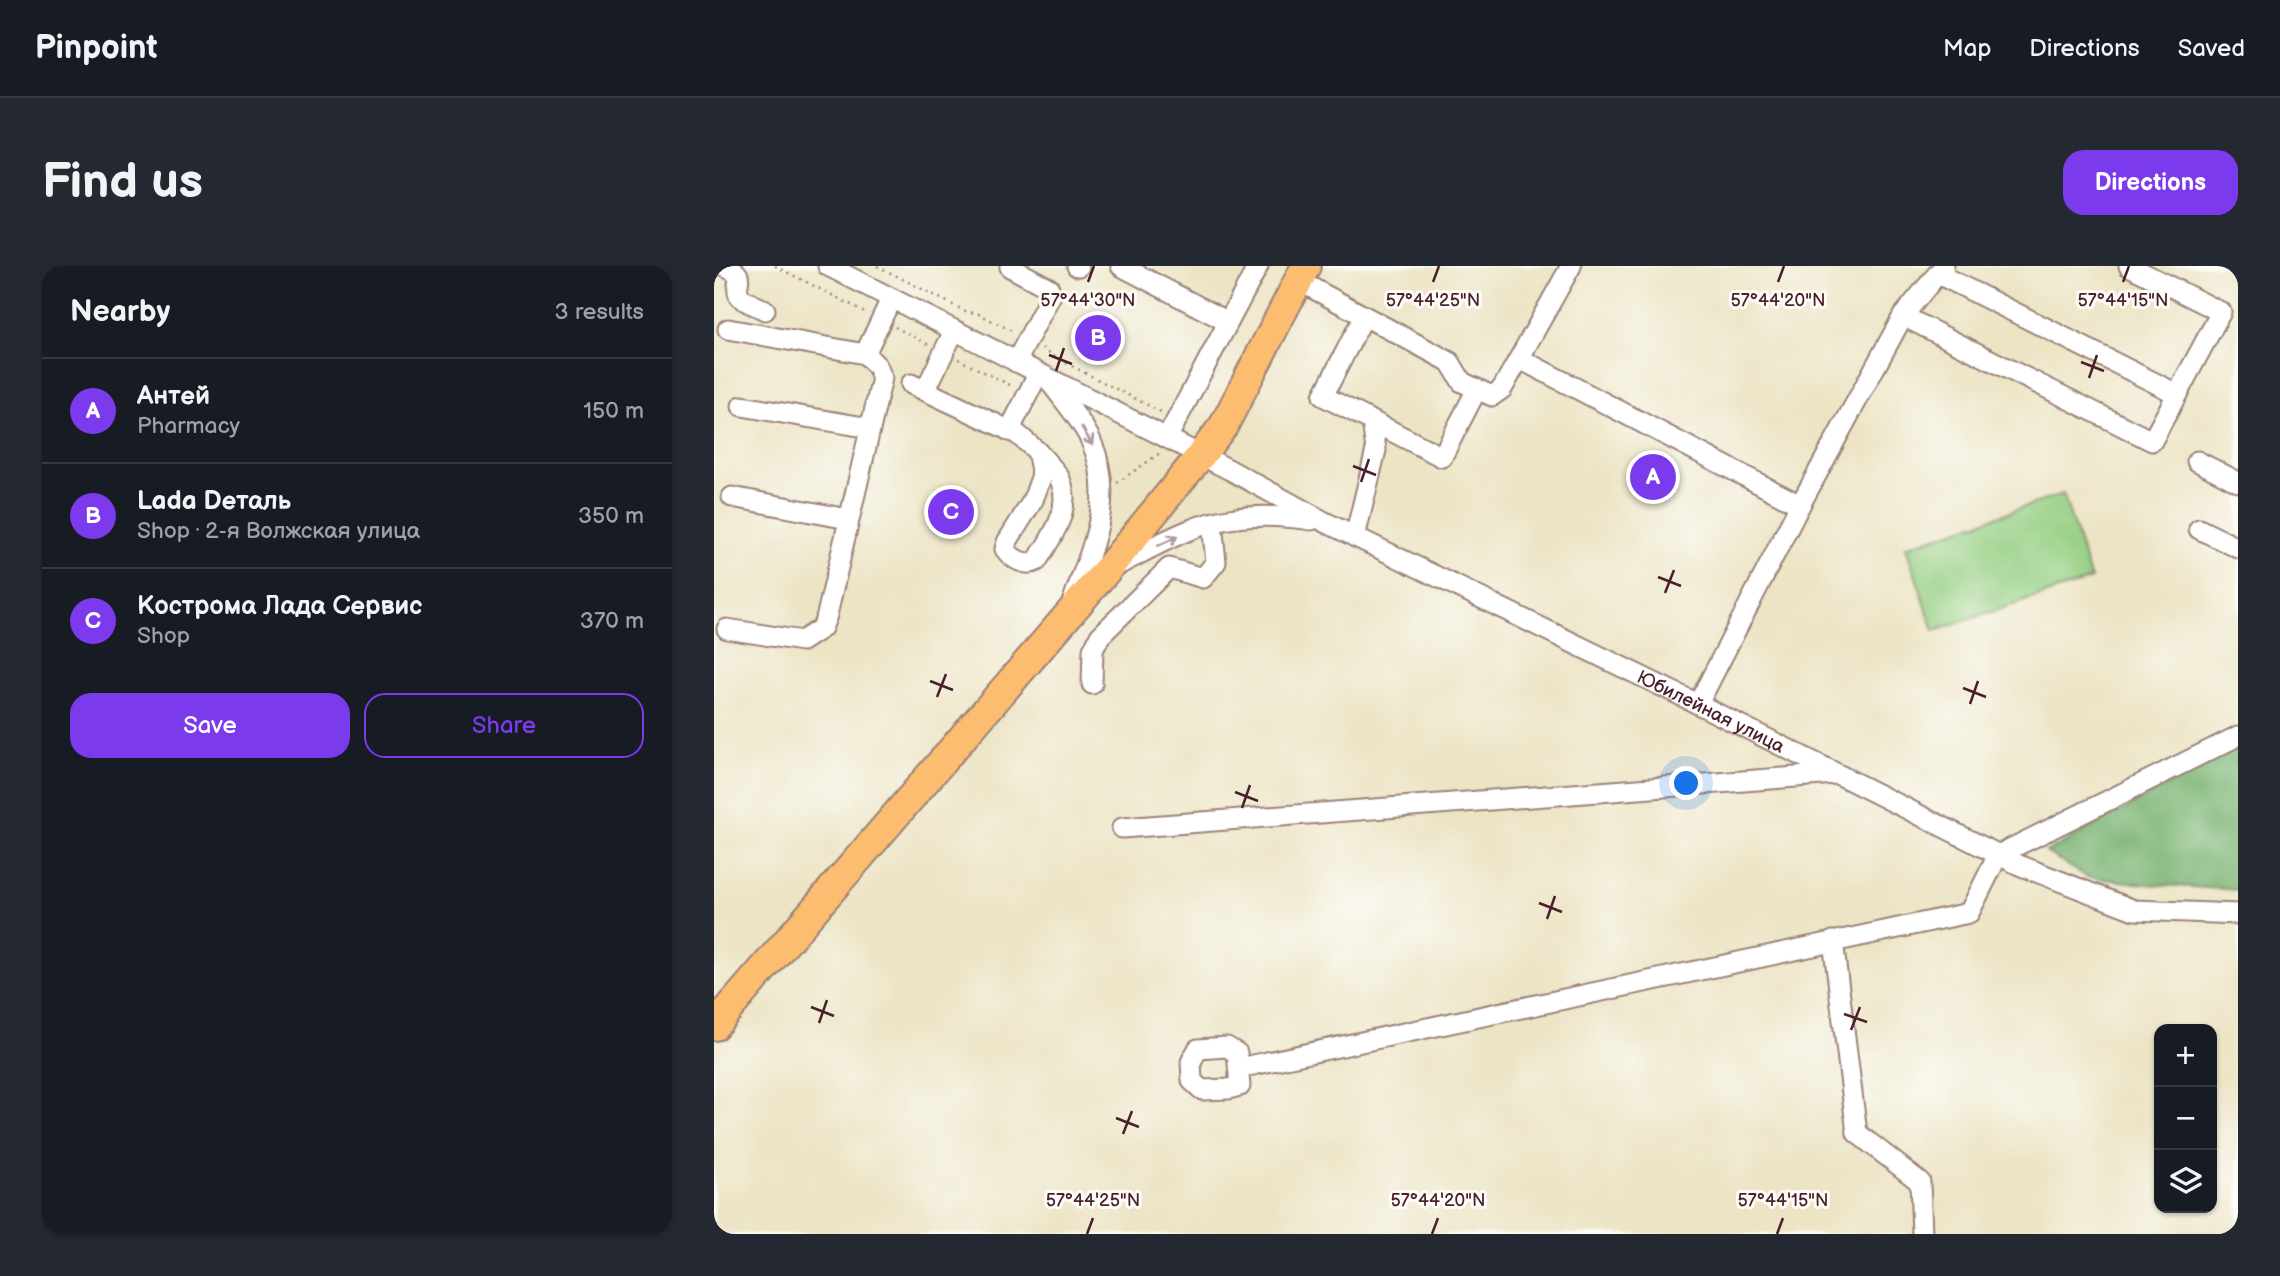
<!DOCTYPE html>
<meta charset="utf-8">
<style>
:root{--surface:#171b24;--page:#242831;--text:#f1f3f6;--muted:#9ea1a6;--line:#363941;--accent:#7c3aed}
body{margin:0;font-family:"Balsamiq Sans",sans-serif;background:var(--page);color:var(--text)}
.controls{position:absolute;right:21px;bottom:21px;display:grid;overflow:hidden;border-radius:14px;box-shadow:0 2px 5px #0004}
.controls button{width:63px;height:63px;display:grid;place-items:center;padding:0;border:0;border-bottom:2px solid var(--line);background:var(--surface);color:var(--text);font:35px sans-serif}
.you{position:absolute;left:973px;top:518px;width:24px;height:24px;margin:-18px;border:5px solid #fff;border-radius:50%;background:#1a73e8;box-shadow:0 0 0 10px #1a73e833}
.badge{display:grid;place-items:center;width:46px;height:46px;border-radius:50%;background:var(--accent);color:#fff;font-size:23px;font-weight:700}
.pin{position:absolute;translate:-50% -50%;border:4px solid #fff;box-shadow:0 2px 7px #0006}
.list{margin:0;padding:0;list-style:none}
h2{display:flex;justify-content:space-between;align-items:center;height:91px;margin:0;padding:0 28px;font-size:30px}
h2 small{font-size:23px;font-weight:400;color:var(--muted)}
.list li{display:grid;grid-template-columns:46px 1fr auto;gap:21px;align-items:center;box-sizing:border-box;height:105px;padding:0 28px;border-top:2px solid var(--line)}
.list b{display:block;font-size:26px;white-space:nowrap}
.list p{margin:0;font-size:23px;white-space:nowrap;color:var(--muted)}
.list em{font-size:23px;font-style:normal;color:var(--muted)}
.actions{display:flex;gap:14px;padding:21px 28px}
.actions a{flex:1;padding:16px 0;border:2px solid var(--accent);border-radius:21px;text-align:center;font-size:24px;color:var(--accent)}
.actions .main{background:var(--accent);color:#fff}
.icon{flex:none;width:38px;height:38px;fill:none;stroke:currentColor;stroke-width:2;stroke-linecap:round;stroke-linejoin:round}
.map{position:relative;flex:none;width:1524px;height:968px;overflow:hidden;border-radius:21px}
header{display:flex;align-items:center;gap:42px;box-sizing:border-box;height:98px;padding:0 35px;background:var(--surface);border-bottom:2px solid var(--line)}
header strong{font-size:33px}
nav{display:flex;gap:38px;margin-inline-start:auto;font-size:24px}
.intro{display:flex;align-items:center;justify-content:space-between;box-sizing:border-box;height:168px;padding:0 42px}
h1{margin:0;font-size:49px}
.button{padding:18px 32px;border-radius:21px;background:var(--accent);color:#fff;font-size:24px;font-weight:700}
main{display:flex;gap:42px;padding:0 42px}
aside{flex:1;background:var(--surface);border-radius:21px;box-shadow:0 2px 5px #0004}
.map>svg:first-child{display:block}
.green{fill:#95cf83;stroke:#707757;stroke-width:2}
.forest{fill:#78b271;stroke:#61684e;stroke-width:2}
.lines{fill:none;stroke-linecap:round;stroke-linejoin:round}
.minor-casing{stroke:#9b8278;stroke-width:23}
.highway-casing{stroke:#9b8278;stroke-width:32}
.path{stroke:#9b8278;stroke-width:2.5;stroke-dasharray:2 5;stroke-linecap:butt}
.minor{stroke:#fff;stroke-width:19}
.highway{stroke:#fcbd6f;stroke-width:28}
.oneway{stroke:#ae9aa0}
.ticks{fill:none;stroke:#4a1f2b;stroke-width:2.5}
.labels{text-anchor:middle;stroke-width:6;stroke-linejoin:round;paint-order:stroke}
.street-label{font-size:19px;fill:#4a1f2b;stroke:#fdfcf7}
.ticks-label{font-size:18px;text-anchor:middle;fill:#4a1f2b;stroke:#fdfcf7;stroke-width:6;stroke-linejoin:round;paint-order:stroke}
</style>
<header>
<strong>Pinpoint</strong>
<nav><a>Map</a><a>Directions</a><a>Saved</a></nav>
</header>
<div class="intro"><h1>Find us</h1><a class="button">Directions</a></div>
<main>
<aside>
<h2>Nearby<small>3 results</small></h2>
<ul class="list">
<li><span class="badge">A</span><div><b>Антей</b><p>Pharmacy</p></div><em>150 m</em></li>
<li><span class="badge">B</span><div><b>Lada Dеталь</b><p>Shop · 2-я Волжская улица</p></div><em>350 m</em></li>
<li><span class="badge">C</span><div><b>Кострома Лада Сервис</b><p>Shop</p></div><em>370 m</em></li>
</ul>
<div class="actions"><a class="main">Save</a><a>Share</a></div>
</aside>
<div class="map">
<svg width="1524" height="968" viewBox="0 0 1524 968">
<rect width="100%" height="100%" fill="#fdfcf7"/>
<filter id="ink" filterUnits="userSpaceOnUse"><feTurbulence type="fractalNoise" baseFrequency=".0143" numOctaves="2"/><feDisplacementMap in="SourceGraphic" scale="14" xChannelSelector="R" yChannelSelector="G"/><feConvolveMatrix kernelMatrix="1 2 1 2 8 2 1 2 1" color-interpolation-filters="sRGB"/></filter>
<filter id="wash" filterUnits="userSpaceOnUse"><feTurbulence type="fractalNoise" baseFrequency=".00686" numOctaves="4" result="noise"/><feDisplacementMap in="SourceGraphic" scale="28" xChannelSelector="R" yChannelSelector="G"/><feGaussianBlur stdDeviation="1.57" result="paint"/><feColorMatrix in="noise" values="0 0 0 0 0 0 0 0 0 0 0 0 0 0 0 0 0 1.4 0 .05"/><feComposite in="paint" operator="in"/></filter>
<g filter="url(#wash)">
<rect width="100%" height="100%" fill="#ece4c5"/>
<path class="green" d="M1349,228L1377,313L1220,365L1192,281Z"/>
<path class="forest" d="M1524,481V624L1431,618L1373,611L1332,586Z"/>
</g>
<g filter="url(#ink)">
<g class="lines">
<g class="minor-casing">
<g id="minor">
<path d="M11,0C35,10 19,16 25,29C29,36 44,40 51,44"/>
<path id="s1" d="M114,0L516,204L611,256L984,438L1305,599L1420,644L1524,648"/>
<path d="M363,0H365"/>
<path d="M407,0L514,56"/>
<path d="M296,1L335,22L337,29L302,96"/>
<path d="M1224,8L1463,128"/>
<path d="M585,15L736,96L748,116L778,130L788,123L857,0"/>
<path d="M650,50L609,130L728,191L763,123"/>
<path d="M1189,50L1438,175L1507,46L1415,0"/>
<path d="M14,63L151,88"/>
<path d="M806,93L1086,239"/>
<path d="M337,117C349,134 369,156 377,175C403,233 377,283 358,337"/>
<path d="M197,118L303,168L323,185L328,209L319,234L293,276L291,283C298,293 312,301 323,295C338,270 360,242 345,211C340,202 329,193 323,185"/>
<path d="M211,125L240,65"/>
<path d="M28,140L156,162"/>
<path d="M295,165L324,108"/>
<path d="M453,172L544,0"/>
<path d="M1483,195L1524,216"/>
<path d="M18,231L134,253"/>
<path d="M1485,263L1524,282"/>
<path d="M641,271L662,184L658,155"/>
<path d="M400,301C426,288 452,273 478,263C516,248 558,248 597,254"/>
<path d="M13,363L88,375L108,362L113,349L168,112L163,100L151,88L177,33"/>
<path d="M378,418L379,384L386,370L455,302L489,312L502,296L498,257"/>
<path d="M984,438L1086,239L1189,50L1230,0"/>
<path d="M408,562L1122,508"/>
<path d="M1119,675L1143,867L1206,916L1208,968"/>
<path d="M513,781L523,787L526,820L514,823L488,824L478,815L477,796L484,783Z"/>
<path d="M525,802L1255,647L1284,589L1524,470"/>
</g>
</g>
<g class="highway-casing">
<path id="highway" d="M0,760L393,304L487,189L510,159L592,0"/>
</g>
<path class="path" d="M61,0L153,47
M163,0L251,45L265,48L298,65
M181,61L216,79
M328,82L350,96L449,147
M244,93L300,121
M403,217L446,187"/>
<use href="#minor" class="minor"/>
<use href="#highway" class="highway"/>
</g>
<defs><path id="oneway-shaft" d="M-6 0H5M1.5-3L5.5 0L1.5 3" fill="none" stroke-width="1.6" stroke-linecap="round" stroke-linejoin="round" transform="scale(1.75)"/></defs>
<g class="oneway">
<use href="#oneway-shaft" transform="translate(373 170) rotate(60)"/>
<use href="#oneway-shaft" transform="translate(454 275) rotate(-26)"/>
</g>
</g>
<path class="ticks" d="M374,16L380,0M719,16L725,0M1064,16L1070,0M1409,16L1415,0M335,89L358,98M1367,96L1390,105M342,105L350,82M1375,112L1383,89M639,200L662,209M647,216L655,193M944,311L967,320M951,327L960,304M216,415L239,424M1249,422L1272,431M223,431L232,408M1256,438L1264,415M521,526L544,535M528,542L536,519M825,637L848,646M833,653L841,630M97,741L120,750M1130,748L1153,756M105,757L113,734M1137,764L1146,741M402,852L425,861M409,868L418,845M373,968L379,952M718,968L724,952M1063,968L1069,952"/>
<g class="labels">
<g class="street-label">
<text dy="7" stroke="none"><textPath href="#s1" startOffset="989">Юбилейная улица</textPath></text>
</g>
</g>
<g class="ticks-label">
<text x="374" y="40">57°44'30"N</text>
<text x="719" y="40">57°44'25"N</text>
<text x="1064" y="40">57°44'20"N</text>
<text x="1409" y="40">57°44'15"N</text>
<text x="379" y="940">57°44'25"N</text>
<text x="724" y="940">57°44'20"N</text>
<text x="1069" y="940">57°44'15"N</text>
</g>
</svg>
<div class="controls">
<button>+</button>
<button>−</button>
<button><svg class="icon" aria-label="layers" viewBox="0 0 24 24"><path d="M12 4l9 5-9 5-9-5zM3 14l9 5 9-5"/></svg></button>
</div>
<div class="you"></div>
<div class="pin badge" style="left:939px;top:211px">A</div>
<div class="pin badge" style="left:384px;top:72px">B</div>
<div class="pin badge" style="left:237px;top:246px">C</div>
</div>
</main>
